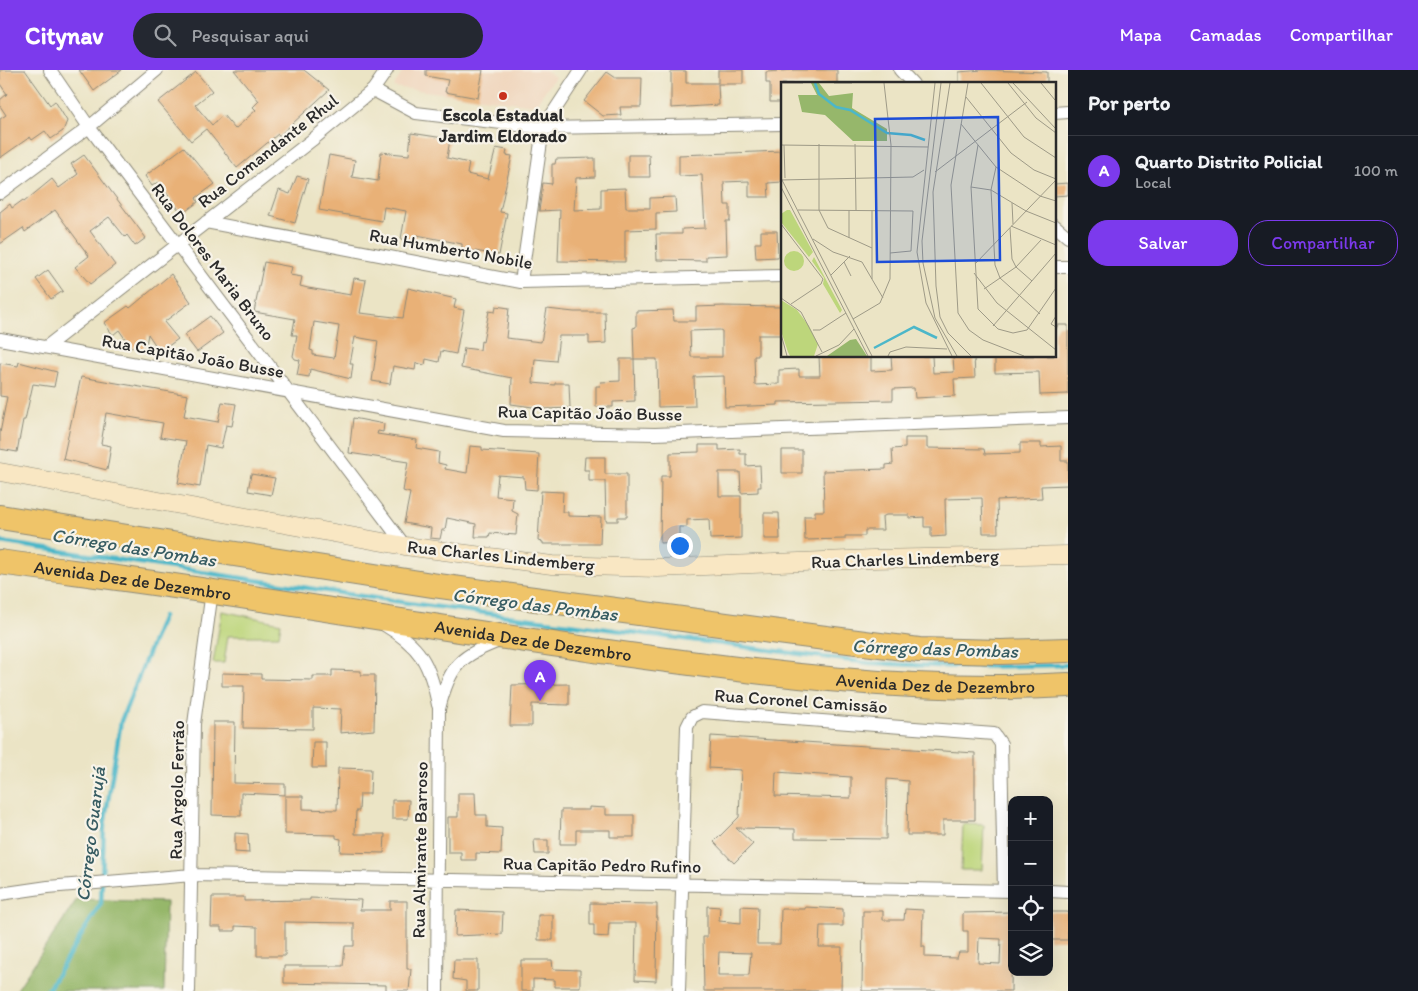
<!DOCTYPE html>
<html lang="pt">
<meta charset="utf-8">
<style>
:root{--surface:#171b24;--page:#242831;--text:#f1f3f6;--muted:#9ea1a6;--line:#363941;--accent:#7c3aed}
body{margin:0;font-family:Itim,sans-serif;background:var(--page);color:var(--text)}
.controls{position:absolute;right:15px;bottom:15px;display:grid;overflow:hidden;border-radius:10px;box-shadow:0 5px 20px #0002}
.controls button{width:45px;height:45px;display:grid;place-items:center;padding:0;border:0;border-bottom:1px solid var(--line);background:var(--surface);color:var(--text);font:25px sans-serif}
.you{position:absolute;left:679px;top:475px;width:18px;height:18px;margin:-12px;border:4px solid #fff;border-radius:50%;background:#1a73e8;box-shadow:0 0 0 8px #1a73e833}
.badge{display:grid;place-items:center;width:32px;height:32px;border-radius:50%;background:var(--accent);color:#fff;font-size:16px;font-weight:700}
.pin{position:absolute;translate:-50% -41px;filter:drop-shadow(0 1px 2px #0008)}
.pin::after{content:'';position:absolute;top:26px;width:18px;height:15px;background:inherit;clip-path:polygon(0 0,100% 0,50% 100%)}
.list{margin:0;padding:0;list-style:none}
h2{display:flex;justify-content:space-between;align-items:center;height:65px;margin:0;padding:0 20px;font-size:21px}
h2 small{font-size:16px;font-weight:400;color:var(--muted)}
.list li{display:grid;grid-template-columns:32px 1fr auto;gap:15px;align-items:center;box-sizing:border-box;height:70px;padding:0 20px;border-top:1px solid var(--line)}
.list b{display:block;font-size:19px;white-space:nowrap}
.list p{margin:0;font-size:16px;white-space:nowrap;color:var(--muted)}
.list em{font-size:16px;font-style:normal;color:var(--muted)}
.actions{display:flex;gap:10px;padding:15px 20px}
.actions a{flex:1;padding:11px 0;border:1px solid var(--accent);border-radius:20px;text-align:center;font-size:18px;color:var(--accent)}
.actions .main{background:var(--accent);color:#fff}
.icon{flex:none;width:28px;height:28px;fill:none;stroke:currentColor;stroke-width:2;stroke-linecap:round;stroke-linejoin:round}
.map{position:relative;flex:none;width:1068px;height:921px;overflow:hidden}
header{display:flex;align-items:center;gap:30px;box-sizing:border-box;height:70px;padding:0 25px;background:var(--accent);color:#fff}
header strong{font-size:24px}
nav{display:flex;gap:28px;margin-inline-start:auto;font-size:18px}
.search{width:350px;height:45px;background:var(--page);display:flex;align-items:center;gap:12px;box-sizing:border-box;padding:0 18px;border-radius:28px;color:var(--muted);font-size:19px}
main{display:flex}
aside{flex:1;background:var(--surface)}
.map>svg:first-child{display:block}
.built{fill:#f0d5bc}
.green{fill:#bdd67b;stroke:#748053}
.forest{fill:#96b76b;stroke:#60714b}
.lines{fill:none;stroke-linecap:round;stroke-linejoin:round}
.stream{stroke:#4cb7c9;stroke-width:4.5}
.building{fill:#e9b177;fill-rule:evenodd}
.street-casing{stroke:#8b8878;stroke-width:14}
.secondary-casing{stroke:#8b8878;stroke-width:19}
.highway-casing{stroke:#8b8878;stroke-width:26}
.street{stroke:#fff;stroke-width:12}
.secondary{stroke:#f9e7c3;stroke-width:18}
.highway{stroke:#efc469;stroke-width:24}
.poi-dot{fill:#c8321e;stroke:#f7f3e8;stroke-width:2}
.labels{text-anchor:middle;stroke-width:4.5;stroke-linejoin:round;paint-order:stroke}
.poi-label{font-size:18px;font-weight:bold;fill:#2b2b2b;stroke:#f7f3e8}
.street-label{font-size:18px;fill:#2b2b2b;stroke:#f7f3e8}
.water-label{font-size:19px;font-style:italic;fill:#375c62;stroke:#f7f3e8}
.inset-river{fill:none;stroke:#4cb7c9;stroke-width:2.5}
.inset-road{fill:none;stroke:#9e9a87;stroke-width:1}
.view{fill:#1d4ed8;fill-opacity:0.15;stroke:#1d4ed8;stroke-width:2.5}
.inset-edge{fill:none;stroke:#2b2b2b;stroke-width:2.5}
</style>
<header>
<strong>Citynav</strong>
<div class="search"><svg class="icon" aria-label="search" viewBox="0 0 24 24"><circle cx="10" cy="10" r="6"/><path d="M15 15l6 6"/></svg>Pesquisar aqui</div>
<nav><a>Mapa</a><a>Camadas</a><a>Compartilhar</a></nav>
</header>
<main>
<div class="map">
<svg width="1068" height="921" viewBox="0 0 1068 921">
<rect width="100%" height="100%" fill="#f7f3e8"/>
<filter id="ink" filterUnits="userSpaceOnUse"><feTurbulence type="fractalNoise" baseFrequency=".02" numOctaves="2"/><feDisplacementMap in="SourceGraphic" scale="10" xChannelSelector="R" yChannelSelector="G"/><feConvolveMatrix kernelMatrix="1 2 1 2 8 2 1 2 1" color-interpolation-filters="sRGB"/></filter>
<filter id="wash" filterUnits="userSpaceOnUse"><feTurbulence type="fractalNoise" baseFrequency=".0096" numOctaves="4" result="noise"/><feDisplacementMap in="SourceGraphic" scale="20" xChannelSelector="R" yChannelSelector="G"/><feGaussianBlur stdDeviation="1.12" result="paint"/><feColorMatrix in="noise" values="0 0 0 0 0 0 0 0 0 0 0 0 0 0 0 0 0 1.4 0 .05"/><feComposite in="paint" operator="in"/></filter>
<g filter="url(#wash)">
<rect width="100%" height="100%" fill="#ebe4c5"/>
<path class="built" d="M404,0H546L555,7L535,35L393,17Z"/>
<path class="green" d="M222,541L281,553L279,566H228L224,593H213Z
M963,754L984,755L982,800H961Z"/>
<path class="forest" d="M77,829L166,832L164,921H16Z"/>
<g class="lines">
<path class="stream" d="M0,472L408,533L869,593L961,597L1068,595
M47,921L101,833L104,756L121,651L163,546"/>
</g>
<g id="blocks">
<path class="building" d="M0,0H25L50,35L55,31L67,51L63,61L51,69L45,61L32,70L30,67L0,88V49L6,45L0,36V30L7,24L0,14Z
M79,0H122L94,21Z
M234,0H304L329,20L279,66L278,64L237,98L206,59L191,71L158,32L196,2L212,21L195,35L212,55L223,45L235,59L256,40L253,37L259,31Z
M426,0H483L478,28L445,22L448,10L426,6Z
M718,0H743V14H718L719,35L671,38V1H686V13H718Z
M795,0H837V14H782V32H770V13H766V2Z
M982,0L1047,2V14H959V2Z
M607,2L616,8H642L641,37H620L621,45L603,46L584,31Z
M411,63L450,69L447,88L469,93L467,104L488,109L496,78L507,80L506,85L512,86L500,142L507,143L499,185L462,179V174L417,165L415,171L401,169L406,141L384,137L382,151L319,140L329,85L355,90L352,107L378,111L381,82L409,85Z
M184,77L215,114L196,128L198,132L182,144L158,112L152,116L145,106Z
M782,81V112L768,113L769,127H749V111L724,112L725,135H730V151H726L727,185L706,186V191L657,190L656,164H682V159L705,158L702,105L679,106V85Z
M84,85L146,168L135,176L127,165L125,167L109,147L90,161L115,195L90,214L75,197L89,186L55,140L25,162L23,158L0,174V142L10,134L12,138L23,130L24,132L52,109L59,118L78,104L71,94Z
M628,85H649L650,107H628Z
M595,88V107L576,108L574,140L601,139V119L625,118L626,138H650V128L675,127L676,142L656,143V159L625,160V192L558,191L560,140L539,141L543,113L552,114V94H555L556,89Z
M297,106L308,109L295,153L270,146L279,120L290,124Z
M1068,113V125L1054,126V114Z
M761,161H777L778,187L756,188L755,173H761Z
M264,192L292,197L290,205L302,207L300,216L308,218L351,225L354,208L366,210L360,243L403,248L408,218L456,229L454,238L464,240L456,284L441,281L439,292L426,289L425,295L416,293L415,300L393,296L390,314L372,311L378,271L355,267L350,294H353L351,309L310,299L309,307L297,305L300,290L295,289L293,286L297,265H292L295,249L254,242ZM314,252L339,256L334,288L313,285V281L310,280Z
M48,200L63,221L51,229L36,209Z
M171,204L191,232L164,252L178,269L160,282L148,264L145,280L128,276V273L119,260L113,265L104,253L128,236L130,238Z
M496,236L509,238L506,268L541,272L547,239L574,242H605L606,273L589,274V266H559L556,291L535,289L533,313L555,315V313H569L570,338L547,339L511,334L512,308L461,298L464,278L480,280L481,271L483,272L489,241L495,242Z
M723,236L782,237V265H758V286H754L755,315L779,314V300L799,299V306H820L819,286H871V301L892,300L891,286H932L933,303L954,302L953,286H974L975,308L954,309L955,326L915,328L914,318L893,319V330L778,332V335L725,337L724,306L694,307L695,336L658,337L657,289H634L633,258L636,257V241L673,240L674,251H696V237ZM720,260L722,261V287H691L690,261Z
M210,246L223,263L197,282L184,265Z
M1058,255H1068V324L1040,325L1039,302L995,303V286H1054V262Z
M620,289H634L635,331L613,332V337H596V316H600L601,312L620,311Z
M19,292L57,302L54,317L33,314L25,350H23L17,382L0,379V363L7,327L0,326V293L18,296Z
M81,307L188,325L184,346L218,352L222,332L236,334L232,356L226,355L221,378L206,375L200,417L178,413L186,371L160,367L163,353L106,343L101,374L111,376L107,400L63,389Z
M353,348L384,354L383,362L378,361L377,364L417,370L416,378L439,382L438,393L446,395L445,399L467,403L470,376L482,377V380L539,384L537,420L525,419L524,407L498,405L496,426L513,428L512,441L518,444L516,465L490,463L489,467H475L476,454L447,448L445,460H442L440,469L430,468L431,458L404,453L410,423L403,421L408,392L349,383Z
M905,368H927V378L984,379L985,384L1020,383V373H1041V377L1061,376V391H1068V415L1041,416L1042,428L997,430L998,463H983L982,428L945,429L946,466L931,467V457H924V447L909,448V445H886L882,447L883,460H865V466H845V469L805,470L804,446H815V441H824L823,401L886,399V395L893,394L892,379L905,378Z
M699,375H719V380L740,379V384H746V396L760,395L761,417H758V422L741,423L740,402H719V426H741V468L710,469L709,449L687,450V457H679V472L660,473L661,406H670V383L699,382Z
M782,380H802V403H782Z
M585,387H605V404H627V447H618V451H606L605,411H589V400H584Z
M251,404L275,408L271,425L248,421Z
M541,421L563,422L562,442H568V446L601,447L600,474H543V472L538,471Z
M764,443H779L780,469H764Z
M332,600L361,601V605H375L374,660L340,663L341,639L313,638V659L243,658L244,616H222V603L261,604V609L313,610V606H332Z
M569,614V635L532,634V656H510L512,615Z
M213,652H235L234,713L285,714V725L241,723V746L212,745Z
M711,666L975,683V750H943V765H907L908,711L887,709L886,769L795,768V759L736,758L753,774L734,793L714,772L739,747L741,700L709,698ZM776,702L851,707V728L775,726Z
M313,672H326V698H312Z
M338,698L371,699L370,724H360L359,741H356L355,764H385L384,783L340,782L341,769L336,768V765L285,764V726H303V739L337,740Z
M458,723H475L476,745H487V757L502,758L501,784L476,783V790H461V782H448V747H458Z
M392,730H409L408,749H392Z
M589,737L606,738V745H634V767H610V760H576V774H560L561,740H589Z
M235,763L248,764L249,783L235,782Z
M534,770H548V784H535Z
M212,827H244V831L310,830V828L361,830L360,840H390V831H407V899H411L409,921H386V915L284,913V896H343L345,876H354V853L285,852V886H257V857L235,856V861H221V857H211Z
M590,833L657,834L656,911L635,910L636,853H609L608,867L594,866V855H590Z
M707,836L720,837L719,851L741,853V836L758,837L757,874H780L781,839H805V837L843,839V856H820L819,877H842L841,921H704L703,867H707ZM719,882L751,883L749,905H718Z
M905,839L923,840L922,877H925V887L957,888L959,882H968V861H963V843L1012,842L1011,921H862L863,841H883V850H904ZM979,868L1001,869L1000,894L978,893Z
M456,840L503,842L502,864L455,866Z
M1049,842H1068V870H1049Z
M538,845H553V870H538Z
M454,890H478V921H466V911L453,909Z
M521,890H552L553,899L580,900V917H555V910L533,909V921H521Z"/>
</g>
</g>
<g filter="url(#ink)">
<use href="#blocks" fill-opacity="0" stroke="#8b8878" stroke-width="1"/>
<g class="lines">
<g class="street-casing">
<path id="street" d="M50,0L89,57L405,476
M900,0L913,14
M373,20L416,43L543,58L782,54
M1054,43L1068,42
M0,123L89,57L157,0
M206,152L521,212L782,206
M1054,155L1068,167
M1054,197H1068
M521,212L543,58L581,0
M0,269L504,361L655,364L1068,348
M46,277L312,70L373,20L387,0
M383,554C420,576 430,593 438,635
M1049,821L1068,822
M0,824L48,817L192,805L1012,821
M189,921L194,654L212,521
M437,921L439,639C450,594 460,586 502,570
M679,921L687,657L692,647L702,642L994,664L1001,674L1004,821"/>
</g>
<g class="secondary-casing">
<path id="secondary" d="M0,402L405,476L552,495L657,498L873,489L1068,485"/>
</g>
<g class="highway-casing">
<g id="highway">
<path d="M0,447L432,515L771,561L919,580L1001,582L1068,580"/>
<path id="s1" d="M0,492C71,502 143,511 214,522C341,541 467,562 594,580C752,602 909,624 1068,615"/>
</g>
</g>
<use href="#street" class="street"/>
<use href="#secondary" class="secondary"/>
<use href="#highway" class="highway"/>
</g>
</g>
<circle class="poi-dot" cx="503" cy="26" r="5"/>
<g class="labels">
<g class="poi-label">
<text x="503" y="51">Escola Estadual<tspan x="503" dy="21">Jardim Eldorado</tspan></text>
</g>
<g class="street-label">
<text transform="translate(268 81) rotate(-38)" y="6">Rua Comandante Rhul</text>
<text transform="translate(451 179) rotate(10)" y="6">Rua Humberto Nobile</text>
<text transform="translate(213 192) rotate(53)" y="6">Rua Dolores Maria Bruno</text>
<text transform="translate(193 286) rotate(10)" y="6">Rua Capitão João Busse</text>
<text transform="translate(590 343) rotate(1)" y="6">Rua Capitão João Busse</text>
<text transform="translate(501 486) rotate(6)" y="6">Rua Charles Lindemberg</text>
<text transform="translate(905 489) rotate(-2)" y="6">Rua Charles Lindemberg</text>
<text dy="6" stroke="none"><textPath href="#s1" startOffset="134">Avenida Dez de Dezembro</textPath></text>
<text dy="6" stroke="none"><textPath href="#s1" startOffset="539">Avenida Dez de Dezembro</textPath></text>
<text dy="6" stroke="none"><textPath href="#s1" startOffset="944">Avenida Dez de Dezembro</textPath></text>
<text transform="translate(801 631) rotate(4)" y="6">Rua Coronel Camissão</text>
<text transform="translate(177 720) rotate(-89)" y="6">Rua Argolo Ferrão</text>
<text transform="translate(420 780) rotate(-89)" y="6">Rua Almirante Barroso</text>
<text transform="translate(602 795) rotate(1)" y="6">Rua Capitão Pedro Rufino</text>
</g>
<g class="water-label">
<text transform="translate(134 477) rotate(9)" y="7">Córrego das Pombas</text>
<text transform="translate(535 534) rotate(7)" y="7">Córrego das Pombas</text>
<text transform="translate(935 578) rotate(2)" y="7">Córrego das Pombas</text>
<text transform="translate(90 764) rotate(-83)" y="7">Córrego Guarujá</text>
</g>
</g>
<g transform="translate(781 12)">
<rect width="275" height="275" fill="#ebe4c5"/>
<path d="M6,128H9L32,170L28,175L0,140V132ZM3 179a10 10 0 1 1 20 0a10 10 0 1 1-20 0ZM33,175L61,228L59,231L42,202L43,196L31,179ZM0,218L16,228L28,244L37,262L33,274H9L7,270L0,249Z" fill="#bdd67b"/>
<path d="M30,1H38L48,14L72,11L71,26L106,47V59H72L44,33L21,30L17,13H36ZM75,257L86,274H46L69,258Z" fill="#96b76b"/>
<path class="inset-river" d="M34,1L38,12L55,25L69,28L106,51L130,53L144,58M93,266L133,245L156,256"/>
<path class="inset-road" d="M0,1H22M53,1H71M154,1L136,170L145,221L171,274M160,1L141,159L142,181L154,236L176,274M169,1L152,110L155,204L159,235L167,251L190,274M187,1L170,103L177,231L188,248L202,258L243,274M200,1L243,55L275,76M227,1L255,36L275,51M232,1L275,47M260,1L274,18M185,15L230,71L253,88L275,97M180,42L215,85L259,114L275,119M38,62V128L47,146L91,166M74,62L75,128M0,63L147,65M3,63L4,96M197,63L190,105L197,227L217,247L232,251L246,248L275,206M215,85L210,108L214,183L219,196L259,232M154,90L246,20M0,96L91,274M0,98L132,95L143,88M0,105L87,274M190,105L210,108L245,129L275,141M231,121L232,142M17,128L132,129L130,169L109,171M91,128V197M0,142L42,197L40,202L10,222M230,144L275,163M229,146L231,177L235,185L251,199M68,156V128M32,157L52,170L81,180L102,216M63,180L70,194M194,182L275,98M193,191L216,221L275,268M50,193L69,174M203,207L235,185L260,158M0,216L20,230L41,270M275,234L270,242L275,245M72,237L99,221L109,197L110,63L103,1M212,244L275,171M32,248H39L65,231M0,252L6,274M35,274L58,263L73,247M107,274L109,270L125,265L166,267"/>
<path class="view" d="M217,35L219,178L96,180L94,37Z"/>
<rect width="275" height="275" class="inset-edge"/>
</g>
</svg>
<div class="controls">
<button>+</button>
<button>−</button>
<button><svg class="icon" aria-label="locate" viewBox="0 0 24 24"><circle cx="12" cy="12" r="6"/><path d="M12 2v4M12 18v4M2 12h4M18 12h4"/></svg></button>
<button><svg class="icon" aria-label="layers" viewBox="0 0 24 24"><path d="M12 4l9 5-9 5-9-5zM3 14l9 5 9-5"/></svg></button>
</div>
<div class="you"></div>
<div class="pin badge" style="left:540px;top:631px">A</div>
</div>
<aside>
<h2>Por perto<small></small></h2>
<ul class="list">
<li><span class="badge">A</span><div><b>Quarto Distrito Policial</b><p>Local</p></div><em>100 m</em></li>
</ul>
<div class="actions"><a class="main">Salvar</a><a>Compartilhar</a></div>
</aside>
</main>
